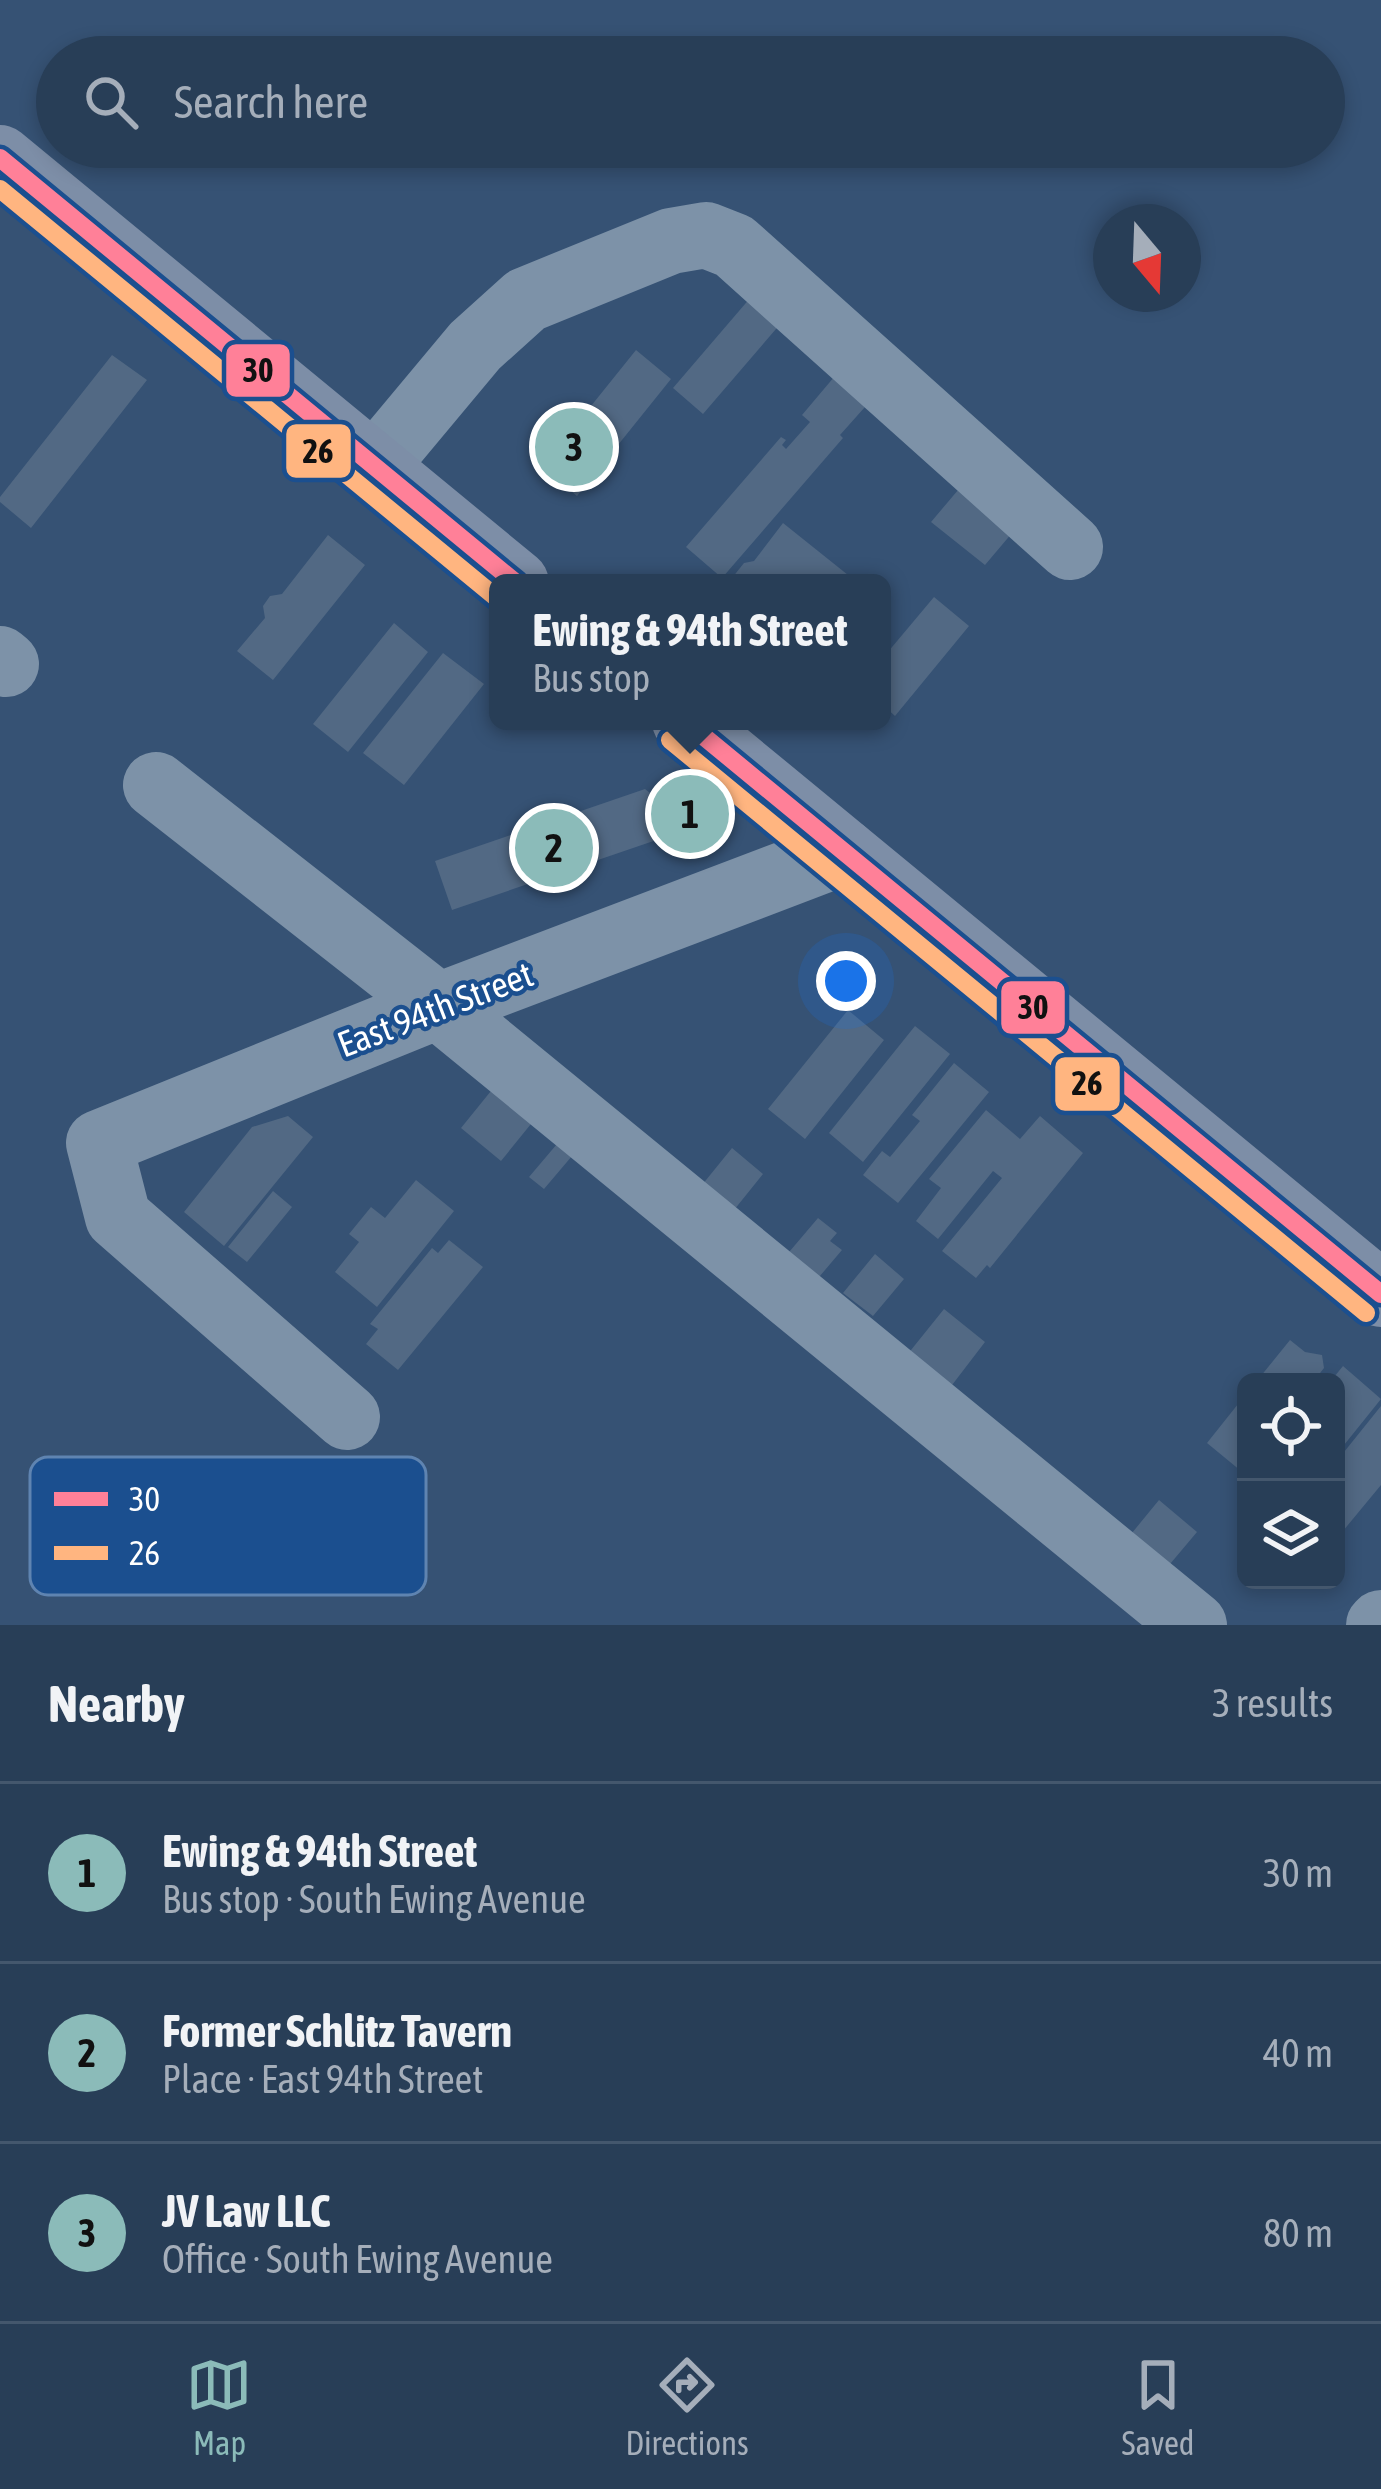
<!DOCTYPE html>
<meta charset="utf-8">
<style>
:root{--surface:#283e57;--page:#30455d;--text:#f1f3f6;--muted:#a5aeba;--line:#44576d;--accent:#8bbbb9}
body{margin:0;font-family:"Asap Condensed",sans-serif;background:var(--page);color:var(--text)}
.controls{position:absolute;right:36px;bottom:36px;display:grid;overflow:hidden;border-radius:18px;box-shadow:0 6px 18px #0003}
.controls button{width:108px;height:108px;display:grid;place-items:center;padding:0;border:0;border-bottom:3px solid var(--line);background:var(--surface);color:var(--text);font:60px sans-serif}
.compass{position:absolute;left:1093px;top:204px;width:108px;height:108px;border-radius:50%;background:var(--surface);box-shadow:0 6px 18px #0003;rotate:161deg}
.you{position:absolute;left:846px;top:981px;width:42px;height:42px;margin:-30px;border:9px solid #fff;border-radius:50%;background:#1a73e8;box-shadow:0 0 0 18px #1a73e833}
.badge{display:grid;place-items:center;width:78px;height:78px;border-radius:50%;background:var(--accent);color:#111;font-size:39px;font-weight:700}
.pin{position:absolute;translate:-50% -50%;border:6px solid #fff;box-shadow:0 3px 12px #0006}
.popup{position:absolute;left:489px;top:574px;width:402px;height:156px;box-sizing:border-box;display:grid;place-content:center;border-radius:18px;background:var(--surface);filter:drop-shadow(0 3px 9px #0005);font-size:39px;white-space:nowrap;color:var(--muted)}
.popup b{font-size:45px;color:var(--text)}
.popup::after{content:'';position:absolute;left:50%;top:100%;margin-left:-24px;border:24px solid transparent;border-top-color:var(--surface)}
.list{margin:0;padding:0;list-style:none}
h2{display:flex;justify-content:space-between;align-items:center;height:156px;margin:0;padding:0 48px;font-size:51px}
h2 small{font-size:39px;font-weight:400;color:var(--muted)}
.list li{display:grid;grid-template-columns:78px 1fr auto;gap:36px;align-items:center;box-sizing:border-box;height:180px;padding:0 48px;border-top:3px solid var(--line)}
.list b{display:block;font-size:45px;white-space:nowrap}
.list p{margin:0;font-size:39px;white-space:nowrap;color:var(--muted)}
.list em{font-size:39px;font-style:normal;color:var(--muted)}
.icon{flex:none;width:66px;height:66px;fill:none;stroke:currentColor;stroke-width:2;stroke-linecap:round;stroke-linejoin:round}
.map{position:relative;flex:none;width:1381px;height:1625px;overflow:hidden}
.search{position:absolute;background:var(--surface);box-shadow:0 6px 18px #0003;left:36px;right:36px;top:36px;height:132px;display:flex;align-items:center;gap:30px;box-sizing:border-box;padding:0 42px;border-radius:66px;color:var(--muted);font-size:45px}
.sheet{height:696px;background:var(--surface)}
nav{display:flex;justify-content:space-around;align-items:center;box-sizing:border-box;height:168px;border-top:3px solid var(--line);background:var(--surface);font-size:33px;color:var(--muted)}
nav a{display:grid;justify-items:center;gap:6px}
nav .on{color:var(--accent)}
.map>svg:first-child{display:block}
.building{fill:#526984}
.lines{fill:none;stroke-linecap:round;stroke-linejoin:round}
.minor{stroke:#7d92a8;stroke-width:66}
.major{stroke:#7d8ea7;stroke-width:66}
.bus-1-casing{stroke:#1b4f8f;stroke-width:27}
.bus-2-casing{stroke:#1b4f8f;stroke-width:27}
.bus-1{stroke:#ff8098;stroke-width:18}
.bus-2{stroke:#ffb580;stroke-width:18}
.labels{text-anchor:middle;stroke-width:9;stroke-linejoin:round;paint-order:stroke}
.street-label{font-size:36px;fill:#fff;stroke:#1b4f8f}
.key{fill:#1b4f8f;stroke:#5f84b1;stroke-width:3}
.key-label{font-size:33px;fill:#fff}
.line-badge{stroke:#1b4f8f;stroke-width:4.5}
.pale-badge-label{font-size:33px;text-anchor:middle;font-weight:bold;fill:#111}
</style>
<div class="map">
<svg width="1381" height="1625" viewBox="0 0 1381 1625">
<rect width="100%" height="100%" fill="#365274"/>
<path class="building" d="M751,297L782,322L703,414L673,388Z
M636,350L671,379L577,496L542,467Z
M112,355L147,380L31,528L0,502V497Z
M840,370L873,398L840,435L843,438L722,578L686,547L781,437L786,440L782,445L786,449L810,422L802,415Z
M964,483L1018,526L985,565L931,522Z
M783,523L853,579L850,583H728L744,563L754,561Z
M328,535L365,565L273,680L237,651L265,618L263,606L270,596L282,594Z
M934,597L969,626L895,716L882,704V659Z
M394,623L428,652L348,752L313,724Z
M443,653L484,684L404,785L363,753Z
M645,789L679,816L674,834L452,910L435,861Z
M848,1010L884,1040L805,1139L768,1109Z
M915,1026L950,1054L863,1162L829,1133Z
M954,1063L989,1092L898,1203L863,1175L882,1151L890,1157L920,1121L912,1115Z
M495,1086L535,1119L501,1161L461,1128Z
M986,1110L1020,1139L1040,1116L1083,1153L990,1268L987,1265L976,1278L942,1251L1002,1178L993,1171L938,1239L916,1221L941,1188L929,1179Z
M288,1116L313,1137L224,1246L184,1212L252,1127Z
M557,1144L572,1156L544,1189L529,1177Z
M732,1148L763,1174L734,1210L702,1185Z
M416,1180L454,1211L377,1307L335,1272L359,1242L349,1234L371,1207L385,1218Z
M273,1191L292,1207L247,1262L228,1247Z
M818,1218L837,1233L830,1241L842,1250L814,1283L784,1258Z
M449,1240L483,1267L398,1370L366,1344L378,1329L370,1324L432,1248L438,1253Z
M875,1254L904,1279L873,1316L843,1293Z
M944,1309L985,1342L949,1389L907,1355Z
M1290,1340L1305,1352L1322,1355L1324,1368L1313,1382H1256Z
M1343,1366L1381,1399L1336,1455V1382H1330Z
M1246,1394V1465L1241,1471L1207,1443Z
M1381,1406V1485L1338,1537L1336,1462Z
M1159,1500L1197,1532L1165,1570L1127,1539Z"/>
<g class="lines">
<path class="minor" d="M374,467L475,346L526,300L671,241L706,235L734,246L1070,547
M0,659L6,664
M156,785L438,1006L1194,1625
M347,1417L118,1217L99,1143L438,1006L844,852
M1379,1625L1381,1623"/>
<path class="major" d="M0,158L516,583
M685,721L1381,1294"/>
<g class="bus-1-casing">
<path id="bus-1" d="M0,158L516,583
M685,721L1381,1294"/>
</g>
<g class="bus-2-casing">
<path id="bus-2" d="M0,189L498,599
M670,740L1366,1313"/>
</g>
<use href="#bus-1" class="bus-1"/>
<use href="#bus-2" class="bus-2"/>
</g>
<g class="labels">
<g class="street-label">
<text transform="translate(435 1009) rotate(-21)" y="13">East 94th Street</text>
</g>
</g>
<rect x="30" y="1457" width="396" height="138" rx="18" class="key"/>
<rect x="54" y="1492" width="54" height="14" fill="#ff8098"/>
<rect x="54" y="1546" width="54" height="14" fill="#ffb580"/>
<g class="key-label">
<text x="129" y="1511">30</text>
<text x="129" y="1565">26</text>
</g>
<g class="line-badge">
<rect x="224" y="342" width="68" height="57" rx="12" fill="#ff8098"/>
<rect x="284" y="422" width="69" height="58" rx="12" fill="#ffb580"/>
<rect x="999" y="979" width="68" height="57" rx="12" fill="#ff8098"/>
<rect x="1053" y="1055" width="69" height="58" rx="12" fill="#ffb580"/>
</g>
<g class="pale-badge-label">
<text x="258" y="382">30</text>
<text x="318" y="463">26</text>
<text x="1033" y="1019">30</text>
<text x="1087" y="1095">26</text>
</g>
</svg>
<div class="controls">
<button><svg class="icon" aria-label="locate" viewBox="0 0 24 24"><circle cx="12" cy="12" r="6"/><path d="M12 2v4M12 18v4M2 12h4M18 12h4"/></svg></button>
<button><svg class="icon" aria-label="layers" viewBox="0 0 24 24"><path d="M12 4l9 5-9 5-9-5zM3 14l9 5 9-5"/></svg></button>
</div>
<svg class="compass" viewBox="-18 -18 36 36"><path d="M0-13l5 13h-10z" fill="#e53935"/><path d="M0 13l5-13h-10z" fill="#a5aeba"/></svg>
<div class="you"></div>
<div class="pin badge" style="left:690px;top:814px">1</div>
<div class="popup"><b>Ewing &amp; 94th Street</b>Bus stop</div>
<div class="pin badge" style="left:554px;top:848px">2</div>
<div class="pin badge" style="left:574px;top:447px">3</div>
<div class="search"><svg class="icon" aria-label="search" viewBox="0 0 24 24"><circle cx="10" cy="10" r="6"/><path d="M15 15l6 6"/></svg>Search here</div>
</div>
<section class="sheet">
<h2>Nearby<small>3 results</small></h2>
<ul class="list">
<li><span class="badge">1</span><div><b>Ewing &amp; 94th Street</b><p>Bus stop · South Ewing Avenue</p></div><em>30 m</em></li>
<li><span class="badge">2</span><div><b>Former Schlitz Tavern</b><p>Place · East 94th Street</p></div><em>40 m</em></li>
<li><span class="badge">3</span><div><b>JV Law LLC</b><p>Office · South Ewing Avenue</p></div><em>80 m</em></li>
</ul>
</section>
<nav>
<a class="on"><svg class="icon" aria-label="map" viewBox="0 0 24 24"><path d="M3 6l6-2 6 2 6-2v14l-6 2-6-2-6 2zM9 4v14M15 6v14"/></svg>Map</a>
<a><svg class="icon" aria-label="directions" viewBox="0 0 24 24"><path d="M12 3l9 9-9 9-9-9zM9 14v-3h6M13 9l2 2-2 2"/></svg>Directions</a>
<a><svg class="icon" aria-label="saved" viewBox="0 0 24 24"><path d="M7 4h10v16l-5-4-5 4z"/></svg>Saved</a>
</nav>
